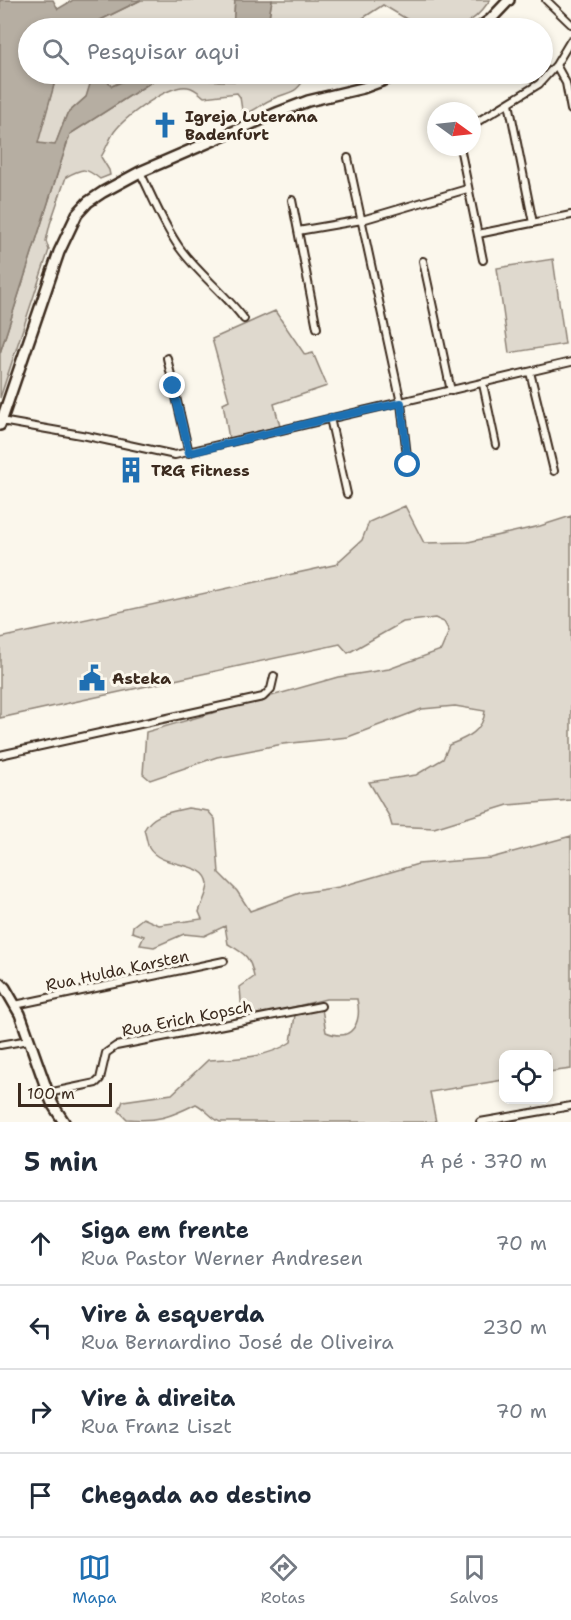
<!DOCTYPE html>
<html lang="pt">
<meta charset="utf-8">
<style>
:root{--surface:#fff;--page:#f2f2f3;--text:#1f2937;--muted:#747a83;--line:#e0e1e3;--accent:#1f6fb2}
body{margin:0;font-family:"Shantell Sans",sans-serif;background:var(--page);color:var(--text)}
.controls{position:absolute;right:18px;bottom:18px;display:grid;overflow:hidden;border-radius:12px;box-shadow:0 3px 9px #0003}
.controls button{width:54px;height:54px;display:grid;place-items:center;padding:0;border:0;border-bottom:2px solid var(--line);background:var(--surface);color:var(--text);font:30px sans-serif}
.compass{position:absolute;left:427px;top:102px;width:54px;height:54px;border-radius:50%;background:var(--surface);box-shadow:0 3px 9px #0003;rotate:105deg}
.scale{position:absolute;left:18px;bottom:15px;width:94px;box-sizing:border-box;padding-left:6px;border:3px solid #3b2a1e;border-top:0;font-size:16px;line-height:21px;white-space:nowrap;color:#3b2a1e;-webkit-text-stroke:4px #fbf7ec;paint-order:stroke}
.stop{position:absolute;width:18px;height:18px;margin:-14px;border:4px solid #1f6fb2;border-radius:50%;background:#fff}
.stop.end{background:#1f6fb2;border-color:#fff;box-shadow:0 2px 6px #0008}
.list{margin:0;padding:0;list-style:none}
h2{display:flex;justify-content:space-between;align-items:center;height:78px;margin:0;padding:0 24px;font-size:26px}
h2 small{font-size:20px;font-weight:400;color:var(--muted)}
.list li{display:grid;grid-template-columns:39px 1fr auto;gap:18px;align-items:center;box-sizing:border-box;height:84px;padding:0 24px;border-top:2px solid var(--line)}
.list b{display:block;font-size:22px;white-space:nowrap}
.list p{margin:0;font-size:20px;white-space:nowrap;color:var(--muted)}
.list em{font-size:20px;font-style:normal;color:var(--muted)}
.icon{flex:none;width:33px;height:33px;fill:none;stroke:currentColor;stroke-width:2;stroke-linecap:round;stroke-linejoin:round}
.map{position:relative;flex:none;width:571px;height:1122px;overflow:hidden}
.search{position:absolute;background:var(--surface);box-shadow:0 3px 9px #0003;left:18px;right:18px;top:18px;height:66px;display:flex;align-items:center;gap:15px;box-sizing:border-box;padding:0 21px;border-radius:33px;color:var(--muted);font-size:22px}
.sheet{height:414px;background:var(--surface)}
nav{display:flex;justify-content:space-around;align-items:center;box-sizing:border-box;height:84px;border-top:2px solid var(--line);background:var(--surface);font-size:16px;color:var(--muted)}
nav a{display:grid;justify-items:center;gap:3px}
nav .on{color:var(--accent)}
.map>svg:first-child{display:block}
.green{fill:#dfd9ce;stroke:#8d8276;stroke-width:1.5}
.water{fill:#b6aea2;stroke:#85796d;stroke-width:1.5}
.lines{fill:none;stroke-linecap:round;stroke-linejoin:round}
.street-casing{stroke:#3b2a1e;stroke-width:10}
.secondary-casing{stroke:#3b2a1e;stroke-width:14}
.street{stroke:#fbf7ec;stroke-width:6}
.secondary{stroke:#fbf7ec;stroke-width:9}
.route{stroke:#1f6fb2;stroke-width:8}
.labels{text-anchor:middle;stroke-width:6;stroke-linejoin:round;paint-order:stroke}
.poi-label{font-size:16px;font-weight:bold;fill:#3b2a1e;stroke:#fbf7ec;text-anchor:start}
.street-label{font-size:16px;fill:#3b2a1e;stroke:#fbf7ec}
</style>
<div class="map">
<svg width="571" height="1122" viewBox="0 0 571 1122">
<rect width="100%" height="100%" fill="#fbf7ec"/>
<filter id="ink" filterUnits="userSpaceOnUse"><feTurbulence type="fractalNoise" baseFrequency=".0167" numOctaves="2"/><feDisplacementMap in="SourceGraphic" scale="12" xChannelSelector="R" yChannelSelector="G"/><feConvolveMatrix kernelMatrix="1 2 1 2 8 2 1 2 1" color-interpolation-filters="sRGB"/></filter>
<g filter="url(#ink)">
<path class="green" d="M141,0H235L233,28H84Z
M272,0H490C466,35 449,28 412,28L410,21L383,5L360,20L339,24L308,26V28H267Z
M57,74H140L86,97L67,114L55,146L37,143Z
M247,74H307C295,98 288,90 268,101C260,105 255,111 246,113L242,110L240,97L237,93L204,97C199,93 195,88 188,87C170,83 125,117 114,132C109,140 106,149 101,157L109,170L110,175L100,179C85,167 83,168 66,177L50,224L46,241L49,250L0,398V353L70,134L156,79L238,81Z
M553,259L565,344L509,353L497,268Z
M275,311L305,355L313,353L327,386L274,404L280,426L229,439L223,403L229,400L212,339Z
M405,506L424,543L468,542L540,526L571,516V800L508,805L434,828L392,826L389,816L369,782L416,775L443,759L449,745C466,738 483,732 485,711L455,706L422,709L348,737L283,744L217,757L150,780L143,774L146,732L338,677L389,669L441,650L449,631L444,622L435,618L403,622L348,653L340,644L0,718V638L338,564L339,561L362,540L369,522Z
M188,808L208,811L215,819L219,873L237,891L250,911L300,893L339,887L418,864L491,858L571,836V1069L549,1072L548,1054H504L503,1080L430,1092L436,1122H220C210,1117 206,1109 196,1104C170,1117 157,1122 127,1119L119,1111L123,1101L172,1094L208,1060C236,1059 268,1058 291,1042L295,1015L322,1009L326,1032C353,1043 362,1022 357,999H326L265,1014L244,1017L242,1013L240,987L254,977C250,956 245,954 228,944L225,926L204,936L184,934L154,947L140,945L144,936L132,932L133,926L143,918L159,925L202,919L199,912C201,904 208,893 208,884C206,860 161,869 149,848C147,843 146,835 144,830C153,813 171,812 188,808Z"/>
<path class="water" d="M0,0H53L58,9L73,0H141L84,28H28V74H57L38,143L55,145L67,114L86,97L91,81L106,79L112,86L140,74H247L238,81L156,79L70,134L0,353Z
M235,0H272L267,28H233Z"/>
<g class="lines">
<g class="street-casing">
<path id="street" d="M546,0L571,24
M556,65L566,83L571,110
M509,103L533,223
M472,125L539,84L556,65L571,40
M460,147L483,260
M348,158L401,403L408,465
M140,172C152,196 163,224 179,247C198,274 225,293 244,319
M292,200L317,328
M298,231L362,220L467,189
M478,234L571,215
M423,261L451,391
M167,358L189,453
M530,372L554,471
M483,384L496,445
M330,418L347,494
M1,421L87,436L175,455L571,362
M0,755L263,697L271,689L274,676
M15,1005L224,961
M0,1045L29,1040
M48,1093L96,1083L100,1079L106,1053L116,1046L321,1006
M480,1122L571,1106"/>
</g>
<g class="secondary-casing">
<path id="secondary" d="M479,28L490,20L509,0
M0,425L59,252L77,214L88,202L103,192L140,172L279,112L308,101L363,88L401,74
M0,983L5,988L20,1014L48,1093L53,1105L64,1122"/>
</g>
<use href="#street" class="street"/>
<use href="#secondary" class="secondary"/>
</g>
</g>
<g class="lines" filter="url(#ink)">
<path class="route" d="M173,386L189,453L330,418L401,403L408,465"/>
</g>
<defs>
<g id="church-bare" transform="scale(2.07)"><path d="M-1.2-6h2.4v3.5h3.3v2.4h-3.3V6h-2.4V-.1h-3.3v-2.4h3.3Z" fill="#1f6fb2" stroke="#fbf7ec" stroke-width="2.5" paint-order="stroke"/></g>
<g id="building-bare" transform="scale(2.07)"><path d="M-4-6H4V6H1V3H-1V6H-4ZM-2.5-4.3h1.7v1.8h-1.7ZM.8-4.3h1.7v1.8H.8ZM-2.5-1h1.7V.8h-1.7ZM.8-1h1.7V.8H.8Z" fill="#1f6fb2" stroke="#fbf7ec" stroke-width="2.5" paint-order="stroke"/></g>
<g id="civic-bare" transform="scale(2.07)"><path d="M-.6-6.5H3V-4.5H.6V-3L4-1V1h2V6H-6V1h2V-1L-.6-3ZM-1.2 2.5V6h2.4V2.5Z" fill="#1f6fb2" stroke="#fbf7ec" stroke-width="2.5" paint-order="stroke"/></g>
</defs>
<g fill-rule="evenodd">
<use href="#church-bare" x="165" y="125"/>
<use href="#building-bare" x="131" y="470"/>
<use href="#civic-bare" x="92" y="678"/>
</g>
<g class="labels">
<g class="poi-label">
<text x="185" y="122">Igreja Luterana<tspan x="185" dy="18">Badenfurt</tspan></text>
<text x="151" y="476">TRG Fitness</text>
<text x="112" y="684">Asteka</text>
</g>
<g class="street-label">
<text transform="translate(117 970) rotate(-12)" y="6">Rua Hulda Karsten</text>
<text transform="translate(187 1018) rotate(-11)" y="6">Rua Erich Kopsch</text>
</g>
</g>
</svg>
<div class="controls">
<button><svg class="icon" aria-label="locate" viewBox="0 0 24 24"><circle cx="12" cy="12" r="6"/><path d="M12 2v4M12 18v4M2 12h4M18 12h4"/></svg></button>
</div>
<svg class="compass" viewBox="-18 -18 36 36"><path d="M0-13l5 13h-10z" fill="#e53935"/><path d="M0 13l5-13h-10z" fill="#747a83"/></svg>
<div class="scale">100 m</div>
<div class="stop" style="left:408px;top:465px"></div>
<div class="stop end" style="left:173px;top:386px"></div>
<div class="search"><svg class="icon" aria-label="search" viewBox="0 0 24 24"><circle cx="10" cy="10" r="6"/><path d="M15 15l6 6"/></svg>Pesquisar aqui</div>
</div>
<section class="sheet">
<h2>5 min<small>A pé · 370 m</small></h2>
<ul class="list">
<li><svg class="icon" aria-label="ahead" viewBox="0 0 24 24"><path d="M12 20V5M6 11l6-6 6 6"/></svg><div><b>Siga em frente</b><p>Rua Pastor Werner Andresen</p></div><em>70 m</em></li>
<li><svg class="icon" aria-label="left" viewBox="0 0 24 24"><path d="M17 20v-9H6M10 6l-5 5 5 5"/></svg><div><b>Vire à esquerda</b><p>Rua Bernardino José de Oliveira</p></div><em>230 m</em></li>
<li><svg class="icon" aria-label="right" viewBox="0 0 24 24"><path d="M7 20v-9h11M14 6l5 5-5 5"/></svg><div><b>Vire à direita</b><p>Rua Franz Liszt</p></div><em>70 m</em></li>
<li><svg class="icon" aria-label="arrive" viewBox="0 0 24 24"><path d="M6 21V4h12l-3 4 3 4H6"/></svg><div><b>Chegada ao destino</b></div></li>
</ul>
</section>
<nav>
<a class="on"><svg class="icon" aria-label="map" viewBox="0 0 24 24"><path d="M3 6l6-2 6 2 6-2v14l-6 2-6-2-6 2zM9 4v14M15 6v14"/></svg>Mapa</a>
<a><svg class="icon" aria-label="directions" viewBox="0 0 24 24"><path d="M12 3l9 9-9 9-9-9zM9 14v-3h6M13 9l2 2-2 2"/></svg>Rotas</a>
<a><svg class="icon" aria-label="saved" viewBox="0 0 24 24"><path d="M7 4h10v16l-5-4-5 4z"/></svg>Salvos</a>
</nav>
